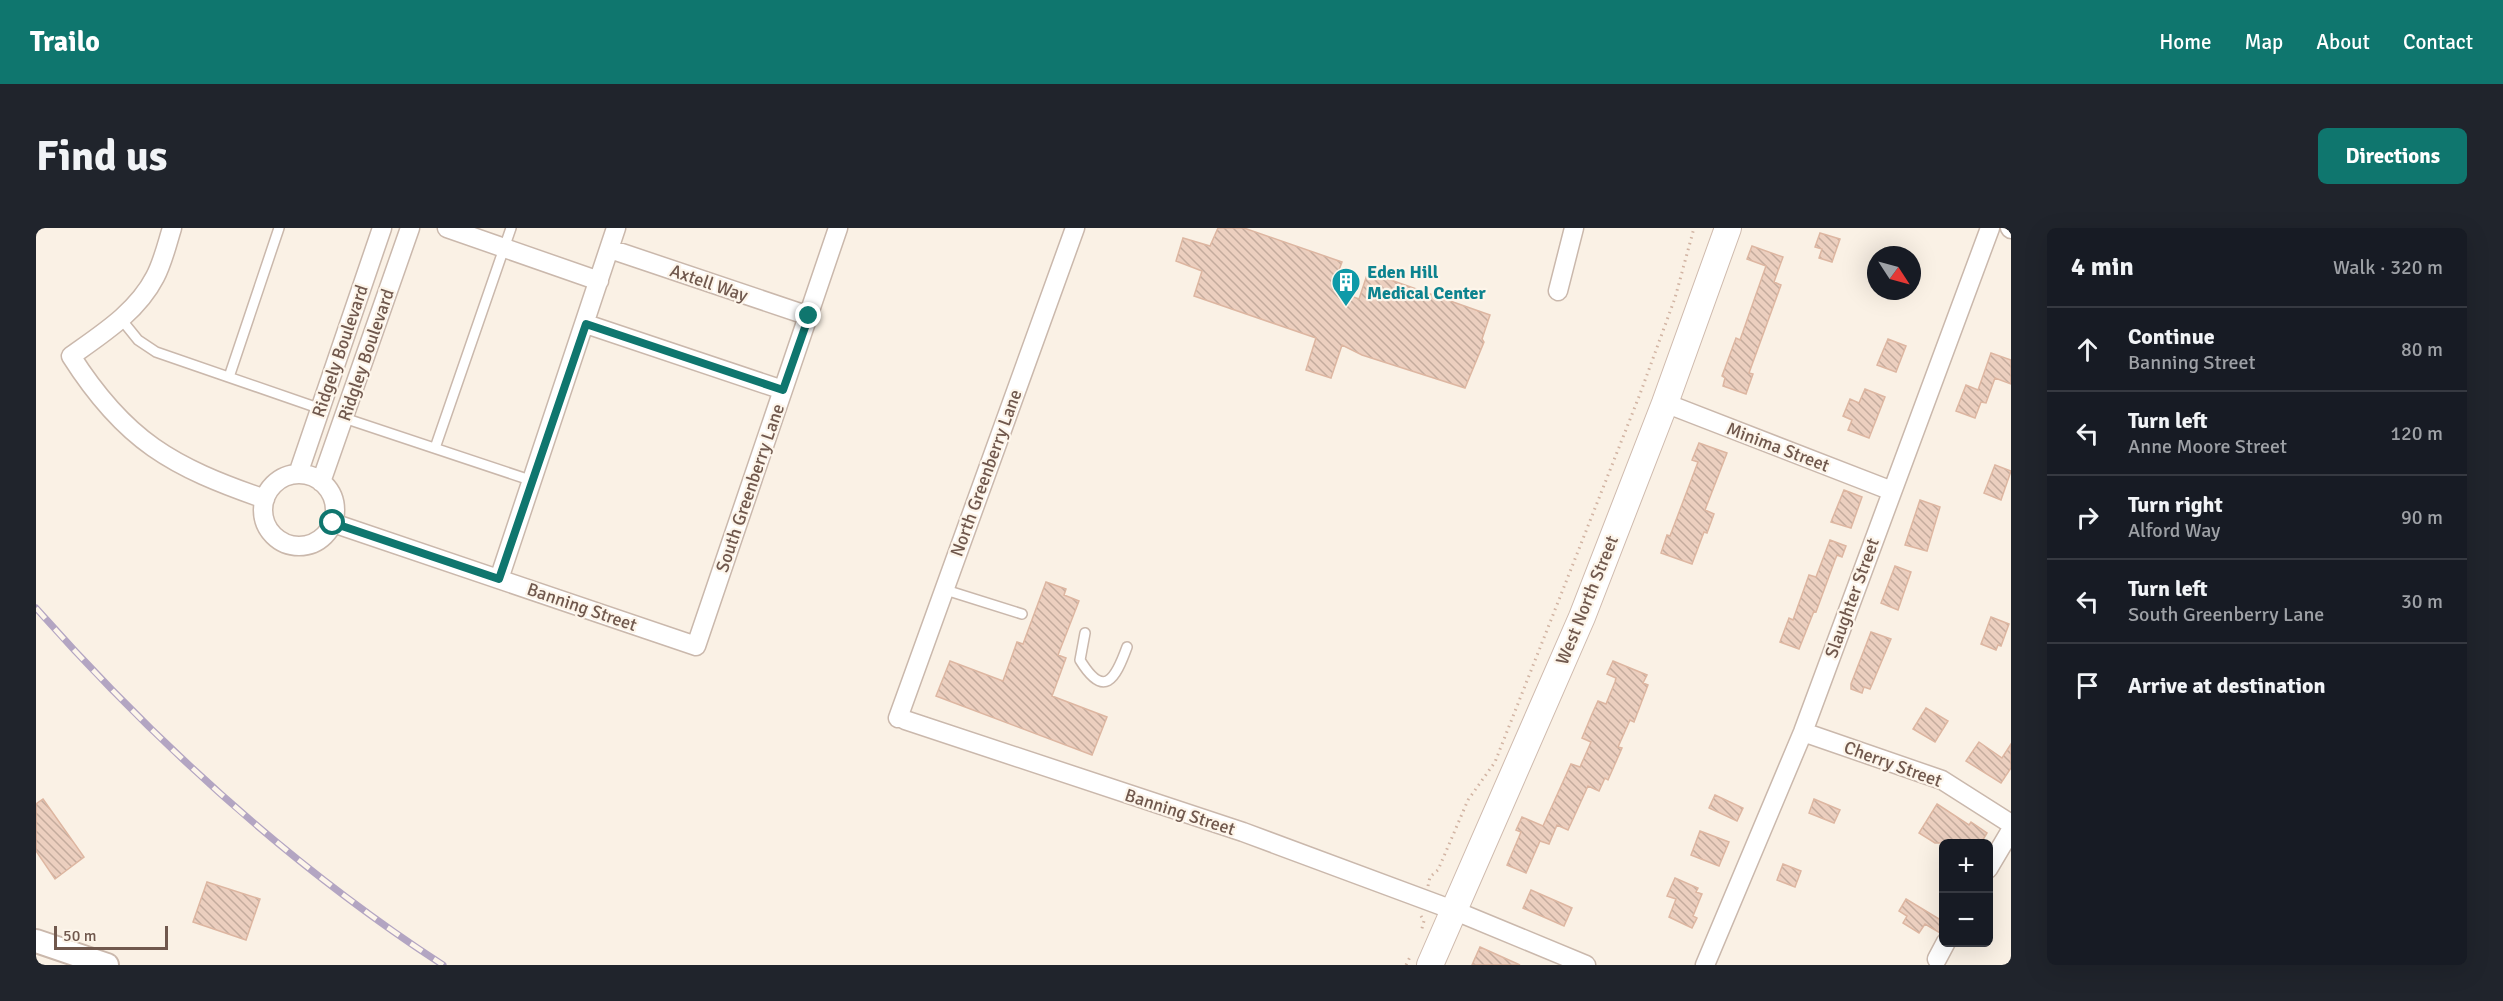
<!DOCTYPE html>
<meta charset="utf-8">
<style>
:root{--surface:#171b24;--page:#20242c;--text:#f1f3f6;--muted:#9ea1a6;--line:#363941;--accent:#0f766e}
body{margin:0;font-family:Signika,sans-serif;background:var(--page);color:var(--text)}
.controls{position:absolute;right:18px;bottom:18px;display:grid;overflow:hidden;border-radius:9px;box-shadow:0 6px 24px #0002}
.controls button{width:54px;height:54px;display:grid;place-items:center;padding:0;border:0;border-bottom:2px solid var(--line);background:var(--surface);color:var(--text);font:30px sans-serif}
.compass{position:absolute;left:1831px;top:18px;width:54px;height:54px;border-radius:50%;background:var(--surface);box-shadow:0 6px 24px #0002;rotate:126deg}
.scale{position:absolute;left:18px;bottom:15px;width:114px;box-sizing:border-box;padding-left:6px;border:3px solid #70584d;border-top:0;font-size:16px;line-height:21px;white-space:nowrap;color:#70584d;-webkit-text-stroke:4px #fdf5ea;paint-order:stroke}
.stop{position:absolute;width:18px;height:18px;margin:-14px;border:4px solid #0f766e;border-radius:50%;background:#fff}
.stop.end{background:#0f766e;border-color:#fff;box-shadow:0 2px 6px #0008}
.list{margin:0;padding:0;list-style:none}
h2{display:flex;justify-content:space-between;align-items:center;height:78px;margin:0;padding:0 24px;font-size:26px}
h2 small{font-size:20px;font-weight:400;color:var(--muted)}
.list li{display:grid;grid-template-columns:39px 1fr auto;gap:18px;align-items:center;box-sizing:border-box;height:84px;padding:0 24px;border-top:2px solid var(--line)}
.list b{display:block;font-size:22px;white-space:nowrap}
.list p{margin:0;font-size:20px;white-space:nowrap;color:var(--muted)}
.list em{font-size:20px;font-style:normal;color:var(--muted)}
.icon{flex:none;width:33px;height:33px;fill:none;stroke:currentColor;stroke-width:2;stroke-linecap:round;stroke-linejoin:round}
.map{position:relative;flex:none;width:1975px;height:737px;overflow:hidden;border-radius:9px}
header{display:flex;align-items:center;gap:36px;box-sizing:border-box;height:84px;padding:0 30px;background:var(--accent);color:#fff}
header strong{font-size:28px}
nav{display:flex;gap:33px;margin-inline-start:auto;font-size:21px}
.intro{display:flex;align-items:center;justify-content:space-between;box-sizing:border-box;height:144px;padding:0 36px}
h1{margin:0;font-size:42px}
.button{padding:15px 27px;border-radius:9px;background:var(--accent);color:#fff;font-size:21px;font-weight:700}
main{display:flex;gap:36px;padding:0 36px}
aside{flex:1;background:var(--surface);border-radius:9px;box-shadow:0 6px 24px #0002}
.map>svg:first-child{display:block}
.building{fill:url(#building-back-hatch);stroke:#ddb6a1;stroke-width:1.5}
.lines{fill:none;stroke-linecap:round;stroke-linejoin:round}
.service-casing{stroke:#cab8ac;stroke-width:12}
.minor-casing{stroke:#cab8ac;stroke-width:21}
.tertiary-casing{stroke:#cab8ac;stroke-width:26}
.secondary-casing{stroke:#cfbaad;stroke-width:28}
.path{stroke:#d1b3a2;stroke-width:3;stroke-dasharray:1.5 4.5;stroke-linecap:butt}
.service{stroke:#fff;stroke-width:9}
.minor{stroke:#fff;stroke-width:18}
.tertiary{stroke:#fff;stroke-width:22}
.secondary{stroke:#fff;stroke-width:26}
.rail-casing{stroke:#b3a5c2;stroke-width:7}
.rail{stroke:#fdf5ea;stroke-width:4.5;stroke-dasharray:14;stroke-linecap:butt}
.route{stroke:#0f766e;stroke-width:8}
.labels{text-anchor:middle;stroke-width:4.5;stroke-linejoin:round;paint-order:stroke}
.culture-label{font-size:18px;font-weight:bold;fill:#0d838f;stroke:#fdf5ea;text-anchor:start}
.street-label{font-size:18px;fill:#70584d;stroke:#fdf5ea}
</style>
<header>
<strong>Trailo</strong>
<nav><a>Home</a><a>Map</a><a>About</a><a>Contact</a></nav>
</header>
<div class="intro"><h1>Find us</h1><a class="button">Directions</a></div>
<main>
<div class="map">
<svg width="1975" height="737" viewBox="0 0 1975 737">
<defs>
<pattern id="building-back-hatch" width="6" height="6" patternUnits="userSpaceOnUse" patternTransform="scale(1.5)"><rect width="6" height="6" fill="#eccfbf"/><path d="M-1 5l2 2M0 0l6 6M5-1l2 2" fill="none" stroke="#c4ab9d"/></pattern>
</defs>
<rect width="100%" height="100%" fill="#faf1e5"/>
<path class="building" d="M1182,0H1208L1306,34L1296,61L1323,71L1332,44L1454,87L1446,111L1448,114L1429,160L1326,127L1306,117L1295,150L1270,142L1280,110L1158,68L1166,43L1140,33L1147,10L1174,18Z
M1784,5L1804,11L1796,34L1783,30L1786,21L1779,19Z
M1716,18L1747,29L1738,54L1745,57L1713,145L1717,146L1710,166L1687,158L1689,150L1686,148L1700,110L1704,112L1730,38L1711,31Z
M1852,111L1870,118L1860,144L1841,137Z
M1955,125L1975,132V156L1959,150L1950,175L1945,174L1939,190L1920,183L1930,157L1942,162Z
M1829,161L1849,169L1833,210L1812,202L1816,192L1807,188L1814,171L1823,175Z
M1663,215L1691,225L1669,282L1678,286L1671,305L1668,304L1656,336L1625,325L1631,307L1634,308L1662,234L1656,232Z
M1959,237L1975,243L1965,272L1948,265Z
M1808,262L1826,269L1815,300L1795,294Z
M1884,272L1904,279L1891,323L1869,317Z
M1794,312L1810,318L1806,329L1801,327L1799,332L1780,384L1778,383L1763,421L1744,414L1753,390L1757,392L1773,347L1780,349Z
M1859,338L1875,344L1862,382L1845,375Z
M1010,354L1030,361L1028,367L1043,373L1022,427L1030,430L1016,468L1071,489L1056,527L900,468L914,433L967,453L981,414L987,416Z
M1955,389L1973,396L1965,418L1962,417L1960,422L1945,416Z
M1835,404L1855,411L1834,461L1828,459L1826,465L1815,461V456Z
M1577,433L1611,447L1607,455L1612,457L1598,494L1594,492L1582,519L1586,520L1572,552L1569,550L1563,563L1552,558L1532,602L1521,597L1513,616L1504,613L1490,645L1471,637L1485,604L1480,602L1486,589L1507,598L1535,536L1544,539L1555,514L1546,510L1556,486L1562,473L1570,476L1579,454L1580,450L1571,446Z
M1890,480L1912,493L1899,514L1877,501Z
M1943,514L1966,530L1975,516V540L1965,555L1930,533Z
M1679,567L1707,580L1701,593L1673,580Z
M7,571L48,629L19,651L0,623V576Z
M1778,571L1804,582L1798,595L1773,585Z
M1901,576L1933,597L1935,594L1951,605L1945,615H1899L1883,605Z
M1664,603L1693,614L1683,638L1655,627Z
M1747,636L1765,643L1759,659L1741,652Z
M1639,650L1662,660L1660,664L1666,666L1657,688L1661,690L1656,700L1633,689L1640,671L1631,668Z
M171,654L224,671L210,712L157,694Z
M1495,662L1536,680L1528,698L1487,680Z
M1870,671L1908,694V703L1904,705L1889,696L1883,705L1867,695L1871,688L1863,683Z
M1444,719L1484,737H1436Z"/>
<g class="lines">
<g class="service-casing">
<path id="service" d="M85,91L102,112L120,124L285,181
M193,149L243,0
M308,190L497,253
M399,220L475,0
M916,364L986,386
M1049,405L1044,432C1068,471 1079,452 1091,419"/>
</g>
<g class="minor-casing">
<path id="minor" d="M136,0C131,16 127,34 119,49C101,84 66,106 35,128C89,213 136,239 229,271
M411,0L563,53
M1974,0L1975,1
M574,21L773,88
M1522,63L1538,0
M550,96L747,162
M1629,175L1856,263
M262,246L346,0
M227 282a36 36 0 1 1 72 0a36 36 0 1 1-72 0Z
M285,254L374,0
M297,295L660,418L802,0
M463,351L580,0
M862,490L1039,0
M869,492L1207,604L1417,682L1550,737
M1767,504L1906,552L1975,596
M1952,641L1975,602
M1901,731L1910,714
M1669,737L1767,504L1954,0"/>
</g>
<g class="tertiary-casing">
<path id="tertiary" d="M0,713L71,737"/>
</g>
<g class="secondary-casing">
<path id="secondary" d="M1394,737L1546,389L1629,175L1692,0"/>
</g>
<path class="path" d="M1392,658L1394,649L1402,642L1432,572L1459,534L1604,166L1639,70L1658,0
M1385,688L1388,693L1385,704
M1370,737L1375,727"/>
<use href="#service" class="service"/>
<use href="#minor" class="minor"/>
<use href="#tertiary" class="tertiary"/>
<use href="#secondary" class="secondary"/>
<g class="rail-casing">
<path id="rail" d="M0,380C120,515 255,638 407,737"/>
</g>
<use href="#rail" class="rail"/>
</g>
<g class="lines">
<path class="route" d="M297,295L463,351L550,96L747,162L773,88"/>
</g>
<defs>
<g id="building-pin" transform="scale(1.5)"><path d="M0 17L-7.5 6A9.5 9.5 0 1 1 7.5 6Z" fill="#0f9aa8" stroke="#fdf5ea"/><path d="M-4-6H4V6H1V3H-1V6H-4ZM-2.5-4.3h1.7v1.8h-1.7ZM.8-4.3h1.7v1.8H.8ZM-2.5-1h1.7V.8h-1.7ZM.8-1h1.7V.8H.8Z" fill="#fff"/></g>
</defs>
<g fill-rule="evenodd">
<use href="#building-pin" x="1310" y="54"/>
</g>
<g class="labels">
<g class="culture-label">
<text x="1331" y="50">Eden Hill<tspan x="1331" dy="21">Medical Center</tspan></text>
</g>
<g class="street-label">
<text transform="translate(673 55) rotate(19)" y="6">Axtell Way</text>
<text transform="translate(304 123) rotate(-71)" y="6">Ridgely Boulevard</text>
<text transform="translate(330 127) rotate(-71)" y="6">Ridgley Boulevard</text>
<text transform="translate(1742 219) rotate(21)" y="6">Minima Street</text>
<text transform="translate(950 245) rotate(-70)" y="6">North Greenberry Lane</text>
<text transform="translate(714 260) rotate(-71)" y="6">South Greenberry Lane</text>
<text transform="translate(1816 370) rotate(-70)" y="6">Slaughter Street</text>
<text transform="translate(1551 372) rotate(-68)" y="6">West North Street</text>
<text transform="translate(546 379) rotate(19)" y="6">Banning Street</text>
<text transform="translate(1857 536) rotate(20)" y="6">Cherry Street</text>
<text transform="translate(1144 584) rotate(18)" y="6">Banning Street</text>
</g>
</g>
</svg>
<div class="controls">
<button>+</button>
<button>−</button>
</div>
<svg class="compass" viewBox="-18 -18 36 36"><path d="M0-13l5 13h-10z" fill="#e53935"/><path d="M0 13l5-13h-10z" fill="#9ea1a6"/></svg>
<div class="scale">50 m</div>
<div class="stop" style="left:297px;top:295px"></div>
<div class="stop end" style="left:773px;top:88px"></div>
</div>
<aside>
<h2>4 min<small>Walk · 320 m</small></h2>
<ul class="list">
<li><svg class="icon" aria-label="ahead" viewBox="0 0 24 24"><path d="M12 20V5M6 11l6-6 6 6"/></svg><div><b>Continue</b><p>Banning Street</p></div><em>80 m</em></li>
<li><svg class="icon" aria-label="left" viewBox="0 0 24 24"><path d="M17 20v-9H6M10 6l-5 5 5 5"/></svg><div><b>Turn left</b><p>Anne Moore Street</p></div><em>120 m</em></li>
<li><svg class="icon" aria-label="right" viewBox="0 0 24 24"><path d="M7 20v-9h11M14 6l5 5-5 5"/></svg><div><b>Turn right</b><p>Alford Way</p></div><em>90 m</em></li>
<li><svg class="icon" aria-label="left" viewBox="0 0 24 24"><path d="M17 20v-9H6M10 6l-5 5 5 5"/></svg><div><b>Turn left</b><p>South Greenberry Lane</p></div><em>30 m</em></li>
<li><svg class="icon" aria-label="arrive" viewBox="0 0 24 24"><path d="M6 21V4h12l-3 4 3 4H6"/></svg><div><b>Arrive at destination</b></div></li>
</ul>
</aside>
</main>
